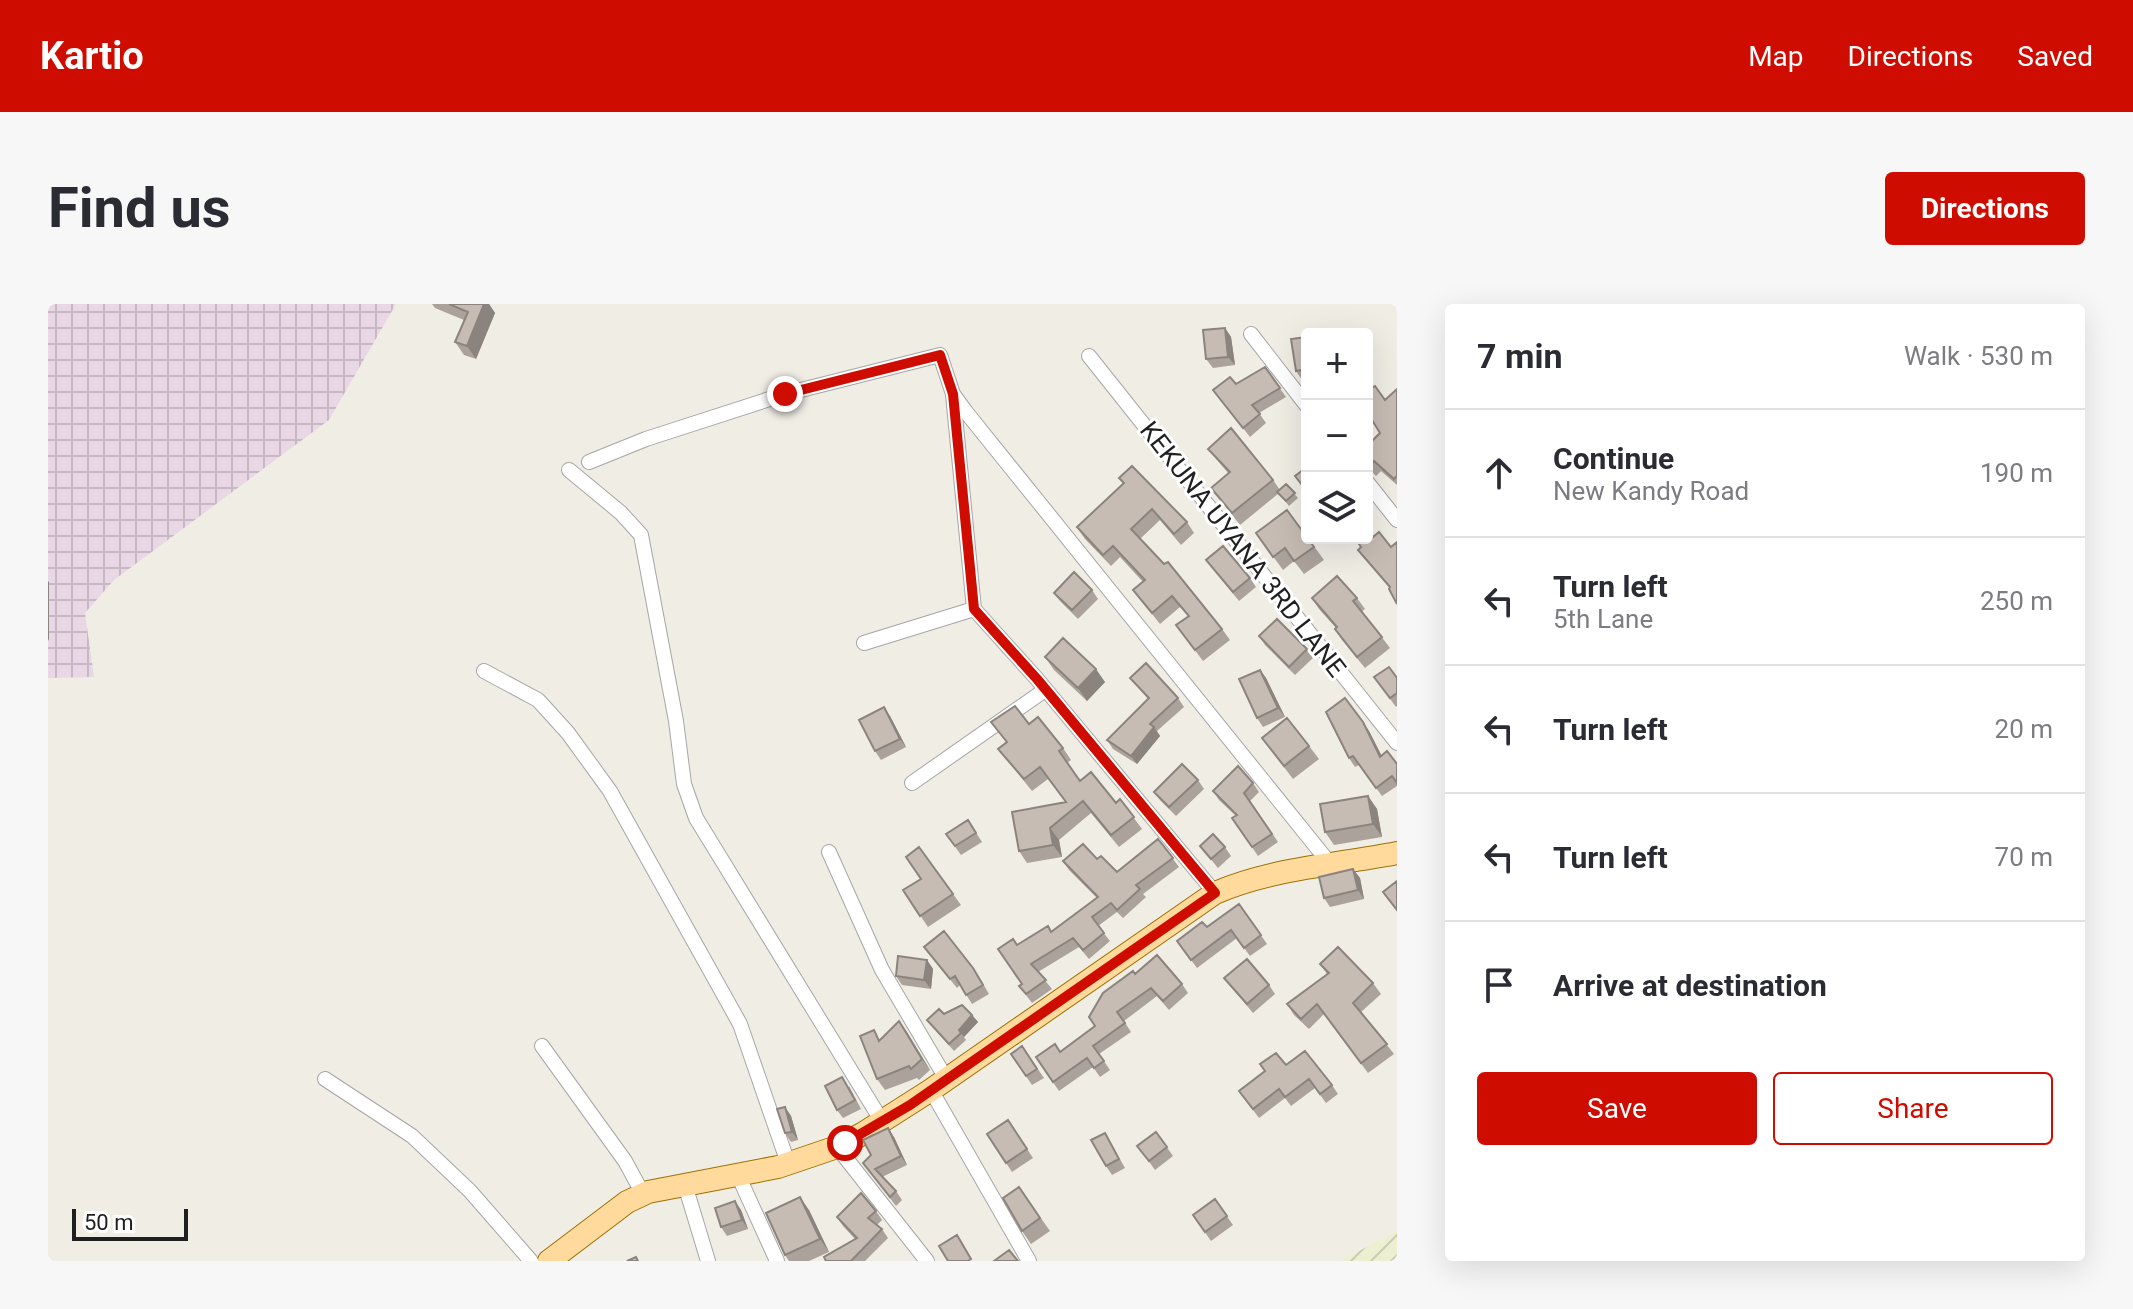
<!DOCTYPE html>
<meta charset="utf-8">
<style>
:root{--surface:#fff;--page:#f7f7f7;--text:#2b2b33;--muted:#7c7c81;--line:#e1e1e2;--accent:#cf0c00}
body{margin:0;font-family:Roboto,sans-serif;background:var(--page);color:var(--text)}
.controls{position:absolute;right:24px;top:24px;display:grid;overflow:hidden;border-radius:8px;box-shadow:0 8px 32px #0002}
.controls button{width:72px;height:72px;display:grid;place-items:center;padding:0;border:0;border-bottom:2px solid var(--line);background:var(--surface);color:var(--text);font:40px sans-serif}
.scale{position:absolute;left:24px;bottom:20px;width:116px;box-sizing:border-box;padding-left:8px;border:4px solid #1f1f1f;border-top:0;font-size:22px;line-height:28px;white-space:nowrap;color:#1f1f1f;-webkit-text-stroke:6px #fff;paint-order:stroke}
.stop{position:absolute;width:24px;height:24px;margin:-18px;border:6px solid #cf0c00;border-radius:50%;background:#fff}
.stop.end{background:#cf0c00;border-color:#fff;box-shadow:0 2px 8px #0008}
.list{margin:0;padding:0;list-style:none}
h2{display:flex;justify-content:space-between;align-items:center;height:104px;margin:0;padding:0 32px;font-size:34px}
h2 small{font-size:26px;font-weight:400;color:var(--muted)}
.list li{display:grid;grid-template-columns:52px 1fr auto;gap:24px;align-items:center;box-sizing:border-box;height:128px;padding:0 32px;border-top:2px solid var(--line)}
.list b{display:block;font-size:30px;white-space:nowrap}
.list p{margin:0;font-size:26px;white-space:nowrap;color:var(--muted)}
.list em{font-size:26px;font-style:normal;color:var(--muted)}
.actions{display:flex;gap:16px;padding:24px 32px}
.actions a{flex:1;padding:18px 0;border:2px solid var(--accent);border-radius:8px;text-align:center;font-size:28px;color:var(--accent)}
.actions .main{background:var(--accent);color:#fff}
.icon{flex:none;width:44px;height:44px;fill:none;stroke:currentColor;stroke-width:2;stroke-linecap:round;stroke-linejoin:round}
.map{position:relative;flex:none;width:1349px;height:957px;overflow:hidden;border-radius:8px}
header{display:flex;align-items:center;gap:48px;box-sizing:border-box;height:112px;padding:0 40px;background:var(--accent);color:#fff}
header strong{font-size:38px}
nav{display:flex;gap:44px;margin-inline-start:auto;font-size:28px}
.intro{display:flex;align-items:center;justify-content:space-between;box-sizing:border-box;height:192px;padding:0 48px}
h1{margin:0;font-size:56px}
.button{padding:20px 36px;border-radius:8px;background:var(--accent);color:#fff;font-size:28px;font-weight:700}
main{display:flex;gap:48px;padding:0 48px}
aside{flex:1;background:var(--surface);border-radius:8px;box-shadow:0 8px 32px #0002}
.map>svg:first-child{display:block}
.industrial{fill:url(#industrial-grid)}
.farmland{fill:url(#farmland-furrows)}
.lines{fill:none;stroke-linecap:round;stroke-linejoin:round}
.street-casing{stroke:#a6a6a6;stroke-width:16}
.primary-casing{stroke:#9b7100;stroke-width:24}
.street{stroke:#fff;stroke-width:14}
.primary{stroke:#ffda9c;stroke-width:22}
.wall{fill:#aaa29b}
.shaded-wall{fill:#8b847e}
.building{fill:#c6bcb4;stroke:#8b847e;stroke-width:2}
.route{stroke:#cf0c00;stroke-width:10}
.labels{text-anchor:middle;stroke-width:6;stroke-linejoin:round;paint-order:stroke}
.street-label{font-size:26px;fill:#1f1f1f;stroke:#fff}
</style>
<header>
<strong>Kartio</strong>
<nav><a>Map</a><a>Directions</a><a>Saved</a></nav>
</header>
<div class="intro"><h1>Find us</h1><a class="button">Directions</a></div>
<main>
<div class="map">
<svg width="1349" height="957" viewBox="0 0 1349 957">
<defs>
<pattern id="industrial-grid" width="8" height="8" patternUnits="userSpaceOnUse" patternTransform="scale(2)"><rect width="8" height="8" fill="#ead7e5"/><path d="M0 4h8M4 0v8" fill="none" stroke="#c8b8c4"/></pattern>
<pattern id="farmland-furrows" width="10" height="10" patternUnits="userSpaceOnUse" patternTransform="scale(2)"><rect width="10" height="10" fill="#ecf0d0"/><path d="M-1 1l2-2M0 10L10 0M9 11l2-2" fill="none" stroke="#cacdb2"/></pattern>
</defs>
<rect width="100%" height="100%" fill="#f0ede5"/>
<path class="industrial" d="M0,0H348L281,116L66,276L37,309L46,373L0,374Z"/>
<path class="farmland" d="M1349,927V957H1292Z"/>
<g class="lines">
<g class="street-casing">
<path id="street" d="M1203,30L1259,102
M1041,52L1349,439
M905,91L926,305L989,375L1167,589
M541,158L598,135L737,90L892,51L905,90L918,108L1283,561
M521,166L573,209L593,231L628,417L636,480L648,514L835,819
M1319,178L1349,216
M816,339L926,305
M436,367L490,396L520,429L562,487L692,720L740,859
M864,479L997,386
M781,548L834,666L899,776
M494,742L577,857L595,890
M277,775L364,832L422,887L483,957
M883,786L981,957
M789,843L879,957
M690,871L729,957
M637,881L660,957"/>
</g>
<g class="primary-casing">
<path id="primary" d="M501,957L579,898L600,888L730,863L789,843L814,830L883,786L1167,589C1225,564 1288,561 1349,549"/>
</g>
<use href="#street" class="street"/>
<use href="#primary" class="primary"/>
</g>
<path class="wall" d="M384,0H441L447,9L428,55L416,51L407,38L416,16L387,4Z
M1177,24L1183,33L1187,61L1165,64L1158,55Z
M1259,33V75L1254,76L1248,67Z
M1217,63L1238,93L1211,109L1218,119L1202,133L1165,86L1188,80Z
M1349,85V181L1333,167L1328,172L1319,163V142L1332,129L1337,96Z
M1160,145L1225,176L1232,186L1238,180L1250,194L1241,202L1231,189L1192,221L1163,184L1180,169L1169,156Z
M1071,174L1139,218L1146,229L1133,241L1112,216L1092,235L1174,325L1182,336L1155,357L1128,321L1140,312L1132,303L1112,320L1085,286L1095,278L1072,253L1063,262L1037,235L1029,223L1076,180Z
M1208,229L1260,234L1276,256L1256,270L1246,257L1235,266Z
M1325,233L1343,243L1349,238L1342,284L1310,246Z
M1158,256L1202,274L1208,283L1191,297Z
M1044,286L1050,295L1030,315L1012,297L1006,289Z
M1264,294H1309L1317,305L1314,307L1342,344L1317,364L1294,336L1287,325L1288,324L1271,305Z
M1211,332L1259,345L1265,354L1247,371L1217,341Z
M997,353L1057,378L1039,397L1006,366Z
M1212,366L1218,374L1237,413L1215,423L1209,414Z
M1326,373L1349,374V402L1348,403Z
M1082,374L1130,394L1136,403L1109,427L1112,432L1089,460L1065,445L1059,436L1100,395Z
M842,412L858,443L833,456L827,447Z
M943,418L981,420L1015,444L1023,456L1019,459L1032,477L1068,499L1072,495L1094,525L1071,543L1043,509L1011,536L1014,553L979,559L971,547L1018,498L1000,475L984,487L950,445L958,438Z
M1321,427L1334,452L1349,460V482L1334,492L1311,461L1307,463L1301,454Z
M1214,434L1261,442L1271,455L1245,475Z
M1150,476L1156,485L1128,512L1112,496L1106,488Z
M1205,479L1211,488L1202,497L1230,538L1210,552L1184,514L1188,512L1171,496L1165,487Z
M1320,492L1329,505L1334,533L1286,541L1277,528Z
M920,516L934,538L913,551L898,530Z
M1110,535L1131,563L1095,590L1098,593L1075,614L1069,608L1050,622L1062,637L1041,655L1031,643L990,668L1004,685L984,699L971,682L974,680L969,641L1004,628L1049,594L1021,566L1015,557L1049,555L1069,568Z
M1152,542L1177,543L1183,552L1170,564Z
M871,543L913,601L880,623L855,586L873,575Z
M1305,565L1312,574L1316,595L1282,603L1276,594Z
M1191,600L1219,640L1202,652L1189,634L1149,664L1129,637L1159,623Z
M876,643L931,673L941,690L924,700L912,681L909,684Z
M879,656L885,665L883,685L854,681L848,672Z
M1272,660L1325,679L1333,690L1313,708L1346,750L1320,769L1276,710L1261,725L1246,711L1239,700L1279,670Z
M1087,670L1134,680L1140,689L1121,706L1109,692L1076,717L1083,728L1051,750L1062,766L1052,773L1045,763L1011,787L988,753L1012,748L1047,722Z
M1176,674L1221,681L1227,690L1205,709Z
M896,710L924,711L930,718L916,733L918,736L906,747L879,716Z
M851,717L882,766L871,776L869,774L837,786L829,775L833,735Z
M974,742L996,774L984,781L963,750Z
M1238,761L1284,781L1290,790L1278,799L1267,784L1243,802L1237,794L1211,814L1191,787Z
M801,782L813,805L795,814L789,806Z
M737,803L743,812L750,836L743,838L737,829Z
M960,816L985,854L964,868L939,830Z
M1108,828L1125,852L1107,866L1090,842Z
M1057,829L1077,864L1064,871L1058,862Z
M846,833L859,861L834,873L848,887L854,896L848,902L815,859Z
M971,883L1002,927L983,940L974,927Z
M1167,895L1185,921L1163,937L1145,911Z
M687,897L693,906L700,925L679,932L673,923Z
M761,906L781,948L761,957H741L737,951Z
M828,907L834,916L829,921L834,925L840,934L817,957H778L807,935L795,922L789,913Z"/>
<path class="shaded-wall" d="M436,0H441L447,9L428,55L419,42Z
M1177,24L1183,33L1187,61L1180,53Z
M0,277L1,278V337L0,335Z
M1048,365L1057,378L1039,397L1030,384Z
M1212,366L1218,374L1237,413L1230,404Z
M836,403L842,412L858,443L852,435Z
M1315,418L1321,427L1338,461L1332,453Z
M1106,423L1112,432L1089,460L1083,452Z
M1320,492L1329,505L1334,533L1325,520Z
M1002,524L1011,536L1014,553L1005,541Z
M1305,565L1312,574L1316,595L1310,586Z
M879,656L885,665L883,685L876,676Z
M924,711L930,718L916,733L911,726Z
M851,717L859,728L882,766L874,755Z
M737,803L743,812L750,836L744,828Z
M840,824L846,833L859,861L853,852Z
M752,893L761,906L781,948L772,935Z
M687,897L693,906L700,925L694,916Z"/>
<path class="building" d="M401,0H436L419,42L407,38L420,8Z
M1177,24L1180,53L1158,55L1155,26Z
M1259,33V65L1248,67L1243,35Z
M1217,63L1232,84L1204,101L1212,110L1195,124L1165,86L1182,73L1188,80Z
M1327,82L1337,96L1349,85V172L1346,175L1326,157L1321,163L1319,160V142L1332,129L1319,108V87Z
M1183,124L1225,176L1184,209L1163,184L1182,168L1160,145Z
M1084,162L1139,218L1126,230L1104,205L1083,225L1116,260L1120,258L1174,325L1147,346L1128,321L1141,312L1124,292L1104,309L1085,286L1097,276L1065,242L1055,251L1029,223L1076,179L1071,174Z
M1259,163V185L1258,186L1247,172Z
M1238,180L1247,189L1238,197L1229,188Z
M1239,206L1266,243L1246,257L1237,244L1225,253L1208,229Z
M1319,224L1325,233L1331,228L1343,243L1349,238V300L1341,285L1342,283L1310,246L1313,243L1307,234H1319Z
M1175,242L1202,274L1185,288L1158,256Z
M1026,268L1044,286L1024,306L1006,289Z
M1289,272L1309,294L1305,297L1334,333L1309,353L1287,325L1289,323L1264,294Z
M1229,315L1259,345L1241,363L1211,332Z
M1015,334L1048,365L1030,384L997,353Z
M1098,359L1130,394L1102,420L1106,423L1083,452L1059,436L1101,394L1082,374Z
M1341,363L1349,374V389L1342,394L1326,373Z
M1212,366L1230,404L1209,414L1191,375Z
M1297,394L1315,418L1332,453L1339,447L1349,460V479L1344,472L1328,484L1305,452L1301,454L1278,408Z
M967,402L981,420L990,413L1015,444L1011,447L1032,477L1043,468L1068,499L1072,495L1086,513L1063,531L1035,497L1002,524L1005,541L971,547L964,508L1018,498L992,463L976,475L950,445L959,438L943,418Z
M836,403L852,435L827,447L811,416Z
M1239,414L1261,442L1236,462L1214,434Z
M1134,460L1150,476L1121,503L1106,488Z
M1190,462L1205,479L1196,489L1224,530L1204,543L1184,514L1189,511L1165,487Z
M1320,492L1325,520L1277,528L1272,500Z
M920,516L928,529L907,542L898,530Z
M1165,530L1177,543L1163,555L1152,542Z
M1110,535L1125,554L1088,581L1092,585L1069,606L1063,599L1044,613L1056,629L1035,646L1025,634L983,660L998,676L978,690L971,682L974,680L950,645L965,635L969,641L1000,622L1003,628L1050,593L1015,557L1035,540L1049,555L1053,552L1069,568Z
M871,543L905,590L872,612L855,586L873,575L858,553Z
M1305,565L1310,586L1276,594L1271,573Z
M1349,577V606L1335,588Z
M1191,600L1213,631L1196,644L1183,626L1143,656L1129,637L1154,618L1159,623Z
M896,627L925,664L935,681L918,691L907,672L902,675L876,643Z
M1290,643L1325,679L1305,699L1339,740L1313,759L1269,700L1253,715L1239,700L1281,669L1272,660Z
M1109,651L1134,680L1115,697L1103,684L1069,708L1077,719L1045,742L1056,757L1046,764L1039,754L1005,778L988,753L1007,740L1012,748L1047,722L1041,713L1055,689L1085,667L1087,670Z
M850,652L879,656L876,676L848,672Z
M1199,655L1221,681L1199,700L1176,674Z
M914,701L924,711L911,726L913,729L901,740L879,716L891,705L896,710Z
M851,717L874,755L863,765L861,762L829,775L812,732L826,726L831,737Z
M974,742L989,765L978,772L963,750Z
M1257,747L1284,781L1272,790L1261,775L1237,793L1231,785L1205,805L1191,787L1217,767L1212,760L1228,749L1238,761Z
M794,773L807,796L789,806L777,782Z
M737,803L744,828L737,829L729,805Z
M960,816L979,845L958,859L939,830Z
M840,824L853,852L827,865L848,887L842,893L815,859L823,851L815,836Z
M1108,828L1119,843L1101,857L1089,842Z
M1057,829L1071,855L1058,862L1043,836Z
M971,883L992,914L974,927L955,894Z
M813,889L828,907L820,914L834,925L803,957H778L776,953L809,934L789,913Z
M752,893L772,935L737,951L718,909Z
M1167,895L1179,912L1157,928L1145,911Z
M687,897L694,916L673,923L667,904Z
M909,931L923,955L920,957H900L891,942Z
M961,946L970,957H946Z
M588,953L590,957H579Z"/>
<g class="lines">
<path class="route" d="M737,90L892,51L905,90L926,305L989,375L1167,589L862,801L797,839"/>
</g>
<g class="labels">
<g class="street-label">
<text transform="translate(1195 245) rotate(52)" y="9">KEKUNA UYANA 3RD LANE</text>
</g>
</g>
</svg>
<div class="controls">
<button>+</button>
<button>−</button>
<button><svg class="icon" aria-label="layers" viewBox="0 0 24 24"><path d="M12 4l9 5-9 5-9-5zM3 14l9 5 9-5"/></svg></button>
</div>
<div class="scale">50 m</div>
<div class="stop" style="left:797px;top:839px"></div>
<div class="stop end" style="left:737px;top:90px"></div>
</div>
<aside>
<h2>7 min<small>Walk · 530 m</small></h2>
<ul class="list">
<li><svg class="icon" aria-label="ahead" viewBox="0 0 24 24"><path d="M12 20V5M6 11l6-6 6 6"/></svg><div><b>Continue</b><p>New Kandy Road</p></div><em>190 m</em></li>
<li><svg class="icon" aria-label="left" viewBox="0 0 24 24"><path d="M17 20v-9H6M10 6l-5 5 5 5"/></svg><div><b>Turn left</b><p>5th Lane</p></div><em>250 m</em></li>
<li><svg class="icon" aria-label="left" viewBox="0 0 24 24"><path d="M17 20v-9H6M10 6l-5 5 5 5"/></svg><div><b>Turn left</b></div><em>20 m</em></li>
<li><svg class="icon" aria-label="left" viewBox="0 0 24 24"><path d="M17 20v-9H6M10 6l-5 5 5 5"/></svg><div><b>Turn left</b></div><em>70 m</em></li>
<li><svg class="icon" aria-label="arrive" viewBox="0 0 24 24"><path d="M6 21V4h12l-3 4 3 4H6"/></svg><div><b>Arrive at destination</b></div></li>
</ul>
<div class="actions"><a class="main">Save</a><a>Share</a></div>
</aside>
</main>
